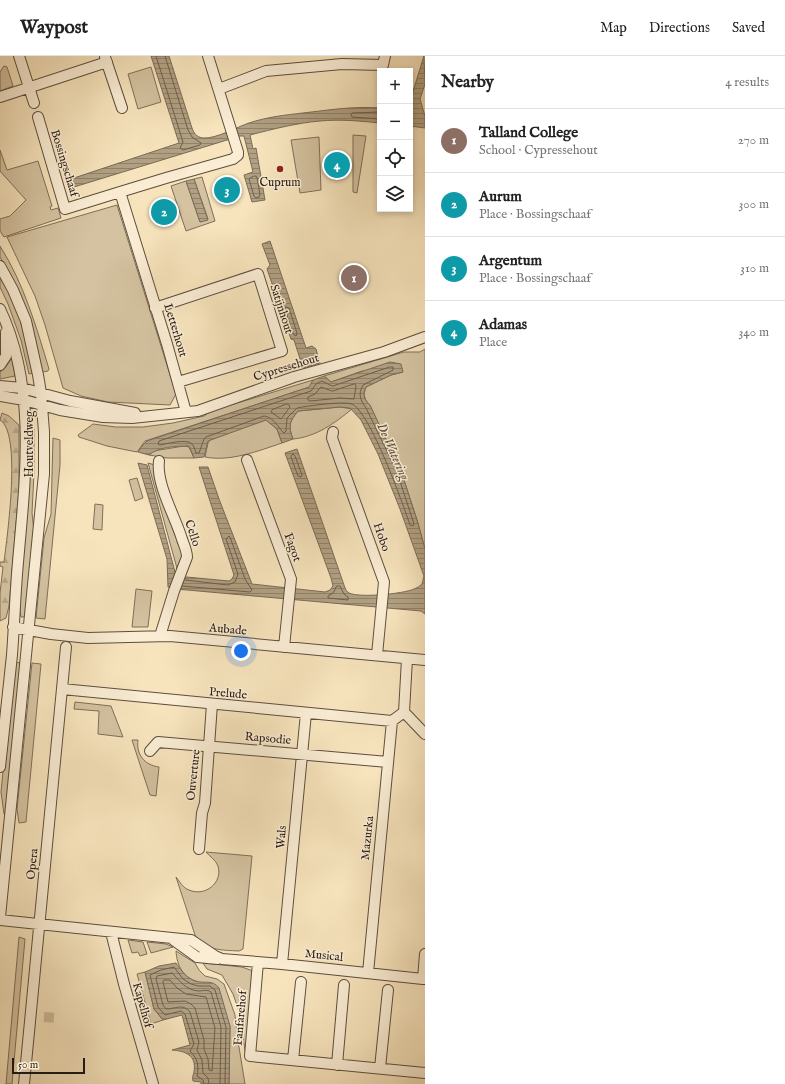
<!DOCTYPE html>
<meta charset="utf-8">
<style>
:root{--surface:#fff;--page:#f2f2f2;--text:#222;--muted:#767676;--line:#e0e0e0;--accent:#111827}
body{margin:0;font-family:"IM FELL English",serif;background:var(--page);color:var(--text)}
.controls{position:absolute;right:12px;top:12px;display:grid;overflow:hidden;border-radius:0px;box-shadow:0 2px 6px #0003}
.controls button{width:36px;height:36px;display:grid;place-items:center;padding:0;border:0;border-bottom:1px solid var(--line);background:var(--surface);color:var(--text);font:20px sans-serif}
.scale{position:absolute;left:12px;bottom:10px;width:73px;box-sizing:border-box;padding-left:4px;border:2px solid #281c13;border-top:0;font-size:11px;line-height:14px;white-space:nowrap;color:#281c13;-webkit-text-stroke:3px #faedd4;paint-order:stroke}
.you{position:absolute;left:241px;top:595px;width:14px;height:14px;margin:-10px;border:3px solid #fff;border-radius:50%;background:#1a73e8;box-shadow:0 0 0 6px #1a73e833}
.badge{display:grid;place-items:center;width:26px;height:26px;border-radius:50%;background:var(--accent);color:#fff;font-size:13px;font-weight:700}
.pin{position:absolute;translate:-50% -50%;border:2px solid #fff;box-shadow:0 1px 4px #0006}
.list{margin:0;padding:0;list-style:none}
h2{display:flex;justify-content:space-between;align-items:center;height:52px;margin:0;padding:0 16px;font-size:17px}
h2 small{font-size:13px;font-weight:400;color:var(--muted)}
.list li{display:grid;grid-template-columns:26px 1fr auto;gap:12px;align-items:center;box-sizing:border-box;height:64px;padding:0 16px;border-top:1px solid var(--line)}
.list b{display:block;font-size:15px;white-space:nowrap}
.list p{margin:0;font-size:13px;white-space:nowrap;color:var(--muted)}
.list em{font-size:13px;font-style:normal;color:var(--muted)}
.icon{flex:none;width:22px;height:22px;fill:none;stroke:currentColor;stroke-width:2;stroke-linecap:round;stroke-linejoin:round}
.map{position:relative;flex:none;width:425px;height:1028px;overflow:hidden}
header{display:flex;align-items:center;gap:24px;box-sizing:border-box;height:56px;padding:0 20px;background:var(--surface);border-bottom:1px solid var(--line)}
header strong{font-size:19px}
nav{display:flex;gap:22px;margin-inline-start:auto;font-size:14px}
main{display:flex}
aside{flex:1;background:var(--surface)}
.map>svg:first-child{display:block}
.green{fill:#d4c2a0;stroke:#7e6f5a}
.forest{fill:url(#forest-firs);stroke:#7e6f5a}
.water{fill:url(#water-rules);stroke:#7a6b56}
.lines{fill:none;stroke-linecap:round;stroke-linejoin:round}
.shore{stroke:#6c5e4b;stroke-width:1}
.minor-tunnel{stroke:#cebc9b;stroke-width:10;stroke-dasharray:10 5;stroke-linecap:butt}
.minor-casing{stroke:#5c4e3e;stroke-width:12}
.minor{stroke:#faedd4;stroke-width:10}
.poi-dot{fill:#8f2418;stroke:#faedd4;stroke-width:1.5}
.labels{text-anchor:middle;stroke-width:3;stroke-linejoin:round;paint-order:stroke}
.street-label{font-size:12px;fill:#281c13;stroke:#faedd4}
.poi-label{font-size:12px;fill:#281c13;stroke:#faedd4}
.water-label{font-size:13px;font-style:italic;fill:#5f5140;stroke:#faedd4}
</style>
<header>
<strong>Waypost</strong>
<nav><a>Map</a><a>Directions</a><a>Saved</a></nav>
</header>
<main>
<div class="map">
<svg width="425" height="1028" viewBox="0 0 425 1028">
<defs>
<pattern id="forest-firs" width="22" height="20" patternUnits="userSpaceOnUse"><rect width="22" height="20" fill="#d4c2a0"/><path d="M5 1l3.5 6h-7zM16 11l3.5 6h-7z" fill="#b6a689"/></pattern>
<pattern id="water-rules" width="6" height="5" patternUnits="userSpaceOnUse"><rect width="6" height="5" fill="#b1a083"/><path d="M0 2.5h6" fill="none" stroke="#90826a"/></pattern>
</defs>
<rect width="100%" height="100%" fill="#f7e4bd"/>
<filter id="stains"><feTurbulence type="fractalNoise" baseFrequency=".005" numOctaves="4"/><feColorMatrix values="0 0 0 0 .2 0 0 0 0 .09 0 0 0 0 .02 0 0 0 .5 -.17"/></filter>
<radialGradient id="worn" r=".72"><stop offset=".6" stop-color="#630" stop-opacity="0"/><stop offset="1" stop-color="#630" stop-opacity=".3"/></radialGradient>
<path class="green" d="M4,10L7,11L13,30L0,35V16Z
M151,11L161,46L138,53L128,18Z
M353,79L366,80L357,137L353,136Z
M319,81L321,134L300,137L291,84Z
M0,94L7,114L38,105L52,150L50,151L51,154L58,152L61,162L4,181L0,175V163L10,160L26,144L0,115Z
M202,121L215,165L186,175L171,130L186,125L200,166L208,163L194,123Z
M117,149L176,338L170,349L108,346L81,340L63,332L45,269L35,240L7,181Z
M0,190C24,228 36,270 49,313L48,315L42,316L36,286L31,265L17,231L0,201Z
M0,221L14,246L24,276L33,317L29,318L21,284L8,248L0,231Z
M425,293V493L417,464L401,415L370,350C364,343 363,339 366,331L391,319L403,316L362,315L331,326L324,320L404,296H420Z
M12,302L15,320L0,323V316L5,312Z
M313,324L310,331L145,385L137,396L107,390L79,381L78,379L93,368L116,371H143L173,367L204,360L211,355Z
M340,351L352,353C335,367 316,381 293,383C288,370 289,366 298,355Z
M266,364L277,373L282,387C258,395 230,406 205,401L208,387L211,382Z
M29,371L34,373V417L32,457L34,475L25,560L23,561H21L19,550L28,447Z
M53,382L60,384V409L45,563L36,562L44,482L51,458Z
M184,390L189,391L194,402H167L149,399L153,395Z
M148,407L155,409L184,499L178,516Z
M137,422L143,442L135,445L129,424Z
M95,448L103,449L102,474L93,473Z
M136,533L152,535L148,571H132Z
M14,606L21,607L7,758H4L1,736Z
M32,607L41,608L26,766L19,767L17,753Z
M75,646L111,650L123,681L98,678L99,655L74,653Z
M132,684H138C136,698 144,709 159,711L156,740L150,739Z
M206,796L252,800L243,893L239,895C222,894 205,895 195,879L176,821C180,826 183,832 189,834C205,841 223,827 218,810C216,804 209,800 206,796Z
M19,881L25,883L12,1028H6Z
M128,884L143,886L147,898L140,900L138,896L132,897Z
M147,886L166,888L173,891L151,897Z
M176,895L195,907L199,914L205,920L217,923L224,928L235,959L238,985L245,1028H229L230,970L199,926C183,922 177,910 176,895Z
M203,907L242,911L253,915L246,1001L239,955L233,938L222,919L207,913Z
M145,916L154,953L163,964L151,968L137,918Z"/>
<path class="forest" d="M2,357L9,360L19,369V433L9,550L6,562L0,565V537L3,511L0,510V506H4C7,481 22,377 0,364Z"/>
<path class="water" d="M151,0H169L192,72C194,77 196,81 203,82C216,83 237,71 249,67C267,61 285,59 303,57C329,54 354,50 380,52V67C360,65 340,63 320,65C297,67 273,73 250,79L253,93L256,92L265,144L252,146L244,119L253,116L244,80H240L74,131L71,123L179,87Z
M424,0L425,28L420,43L425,60V72L410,70V45Z
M194,123L208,164L200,166L186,125Z
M270,185L306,292L312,290L316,293L320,307L303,312L294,284L291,283L267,213L270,209L262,188Z
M390,306L401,308L403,316L391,319L366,331C362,339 364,343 370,349L401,415L417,464L425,493V558L421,555L176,533L168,531L167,503L138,407L147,409L176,520L229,525L232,523L234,519L199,411H208L219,443L252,528L325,536L330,534L333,530L331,522L285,397L297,393L345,532C346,534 347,536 349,537C359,542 403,538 414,533C417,532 420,530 422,528L424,520L400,453L378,398L361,364L350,352L340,351L298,355C289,366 288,370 293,383L282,387L277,373L266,364L208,385L204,401L194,402L189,390C176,390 158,391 149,399L138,396L142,390L147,385L309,331L313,324L324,320L331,326Z
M176,907C181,914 186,922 195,925C205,928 212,923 219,932L230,970L229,1028H201V1026L193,1025C192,1021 193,1020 194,1016C197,999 185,995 172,994L190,989L182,959L163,964L154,953L145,916L159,910Z"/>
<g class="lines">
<path class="shore" d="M156,0L183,86L180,92L183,94L200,89L201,87L192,81L188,74L165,0
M380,56L352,57L351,59L352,61L380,63
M255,120L257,121L260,139L259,141L256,142L254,140L249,123L250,122Z
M286,251L289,252L297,277L296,280L293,278L285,253Z
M390,311H393V314L363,329C358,338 360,344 366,352L397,416L413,465L414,469L413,470L410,469C403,448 370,356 352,348C343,345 307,350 297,352L287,362L286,375L284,377C278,372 274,361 264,360L206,381L204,383L199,397H196C195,394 194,390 192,388C187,382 166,388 160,389L158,388L159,385L311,335L316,328L322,325L332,330Z
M355,328L356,330L354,343L340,342L310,345L308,344V341L315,338L321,331L332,335Z
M287,348L289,349L290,351L281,363L271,356L272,354Z
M293,398L295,400L302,419L301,421L298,420L291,401Z
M182,530L250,536L252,534L245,523L230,481L229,480L226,483L238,518L235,526L228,529L185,524
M337,530H340L344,538L348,541V544L328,542V540L333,537Z
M164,924H170L177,932L186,938L206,941L215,972L212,1015L209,1014L208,1003L204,993V984L195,952L191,948L185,945L168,946L163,926Z
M204,1028L203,1024L197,1020C199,1010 198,1003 190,995L194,988L185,958L181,955L165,959L158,951L150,919L161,914L174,911L183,923L191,928L198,930H210L215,934L226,971L225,1028
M209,1028L208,1022L203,1017L202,1004L197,994L199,986L190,956C183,947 175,953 166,953L163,949L156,923L157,920L172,917C180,925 186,934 198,935C203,935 207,933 211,936L221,971L220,1028"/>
<path class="minor-tunnel" d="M44,961L59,962"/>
<g class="minor-casing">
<path id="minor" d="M19,0L34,47
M105,1L122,52
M219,33L266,15L342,8L383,9L385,0
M0,41L107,6
M38,61L65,153L120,136L167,288L186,356
M120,136L166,122L233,103L238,99V96L208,0
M0,210L13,234L26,265L38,319L41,337L44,376V418L0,861
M155,252L258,218L282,295L178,326
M0,253C39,335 24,431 17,518C15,545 14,572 12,599C8,637 4,674 0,711
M0,309L6,300V276
M0,330L22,332L70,345L135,357
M0,340L24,344L60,354L103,361L132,362L198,355L294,321L384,296L425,281
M333,376L332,382L384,526L377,599
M247,404L291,523L284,591
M159,405C156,428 175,460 182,483C184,489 187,495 187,501L174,535L160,580
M13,571L51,578L88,582L170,580L425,604
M407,603L404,656L425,678
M62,633L392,665
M150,695L158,686L388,706
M199,793L202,757L205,747L212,648
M0,864L191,884L215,900L222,903L282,908L423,923
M111,876L124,928L153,1028
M172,883L197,901L218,903
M425,898L423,923H425
M258,906L250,1000L425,1017
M282,908L306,657
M368,917L392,665L404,656
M293,1004L301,926
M337,1009L344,929
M380,1012L388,934
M24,1028L66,591"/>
</g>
<use href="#minor" class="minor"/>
</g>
<circle class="poi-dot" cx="280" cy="113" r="4"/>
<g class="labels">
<g class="street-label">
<text transform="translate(65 107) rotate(73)" y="4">Bossingschaaf</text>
<text transform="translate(282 253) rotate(72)" y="4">Satijnhout</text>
<text transform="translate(176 274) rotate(73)" y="4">Letterhout</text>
<text transform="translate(286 311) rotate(-17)" y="4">Cypressehout</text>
<text transform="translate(29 388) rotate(-90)" y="4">Houtveldweg</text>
<text transform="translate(193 477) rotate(72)" y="4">Cello</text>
<text transform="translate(382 481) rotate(71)" y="4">Hobo</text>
<text transform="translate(293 491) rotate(70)" y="4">Fagot</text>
<text transform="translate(228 573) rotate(5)" y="4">Aubade</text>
<text transform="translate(228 637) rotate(5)" y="4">Prelude</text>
<text transform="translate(268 682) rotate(5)" y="4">Rapsodie</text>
<text transform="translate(193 719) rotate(-84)" y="4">Ouverture</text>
<text transform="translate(281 781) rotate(-85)" y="4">Wals</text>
<text transform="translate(367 782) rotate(-84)" y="4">Mazurka</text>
<text transform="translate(32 808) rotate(-84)" y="4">Opera</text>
<text transform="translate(324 899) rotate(6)" y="4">Musical</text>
<text transform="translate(143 949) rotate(74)" y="4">Kapelhof</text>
<text transform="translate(240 962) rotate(-85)" y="4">Fanfarehof</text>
</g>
<g class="poi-label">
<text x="280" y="130">Cuprum</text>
</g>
<g class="water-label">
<text transform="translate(394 395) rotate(66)" y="5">De Watering</text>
</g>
</g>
<rect width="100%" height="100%" filter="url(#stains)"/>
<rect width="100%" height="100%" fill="url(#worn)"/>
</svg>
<div class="controls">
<button>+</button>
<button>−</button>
<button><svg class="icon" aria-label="locate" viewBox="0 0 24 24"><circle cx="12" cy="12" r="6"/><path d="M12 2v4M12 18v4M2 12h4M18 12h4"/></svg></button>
<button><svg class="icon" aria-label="layers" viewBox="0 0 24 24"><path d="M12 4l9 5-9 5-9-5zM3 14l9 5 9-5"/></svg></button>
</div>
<div class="scale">50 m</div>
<div class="you"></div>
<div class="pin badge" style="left:354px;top:222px;background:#8d6e63">1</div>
<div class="pin badge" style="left:164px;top:156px;background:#0f9aa8">2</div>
<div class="pin badge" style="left:227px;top:134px;background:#0f9aa8">3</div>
<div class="pin badge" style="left:337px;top:109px;background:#0f9aa8">4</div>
</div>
<aside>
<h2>Nearby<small>4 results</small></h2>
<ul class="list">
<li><span class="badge" style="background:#8d6e63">1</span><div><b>Talland College</b><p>School · Cypressehout</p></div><em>270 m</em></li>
<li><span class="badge" style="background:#0f9aa8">2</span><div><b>Aurum</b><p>Place · Bossingschaaf</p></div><em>300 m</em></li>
<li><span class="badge" style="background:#0f9aa8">3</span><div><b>Argentum</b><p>Place · Bossingschaaf</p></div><em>310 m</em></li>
<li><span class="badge" style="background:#0f9aa8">4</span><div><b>Adamas</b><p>Place</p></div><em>340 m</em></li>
</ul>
</aside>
</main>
